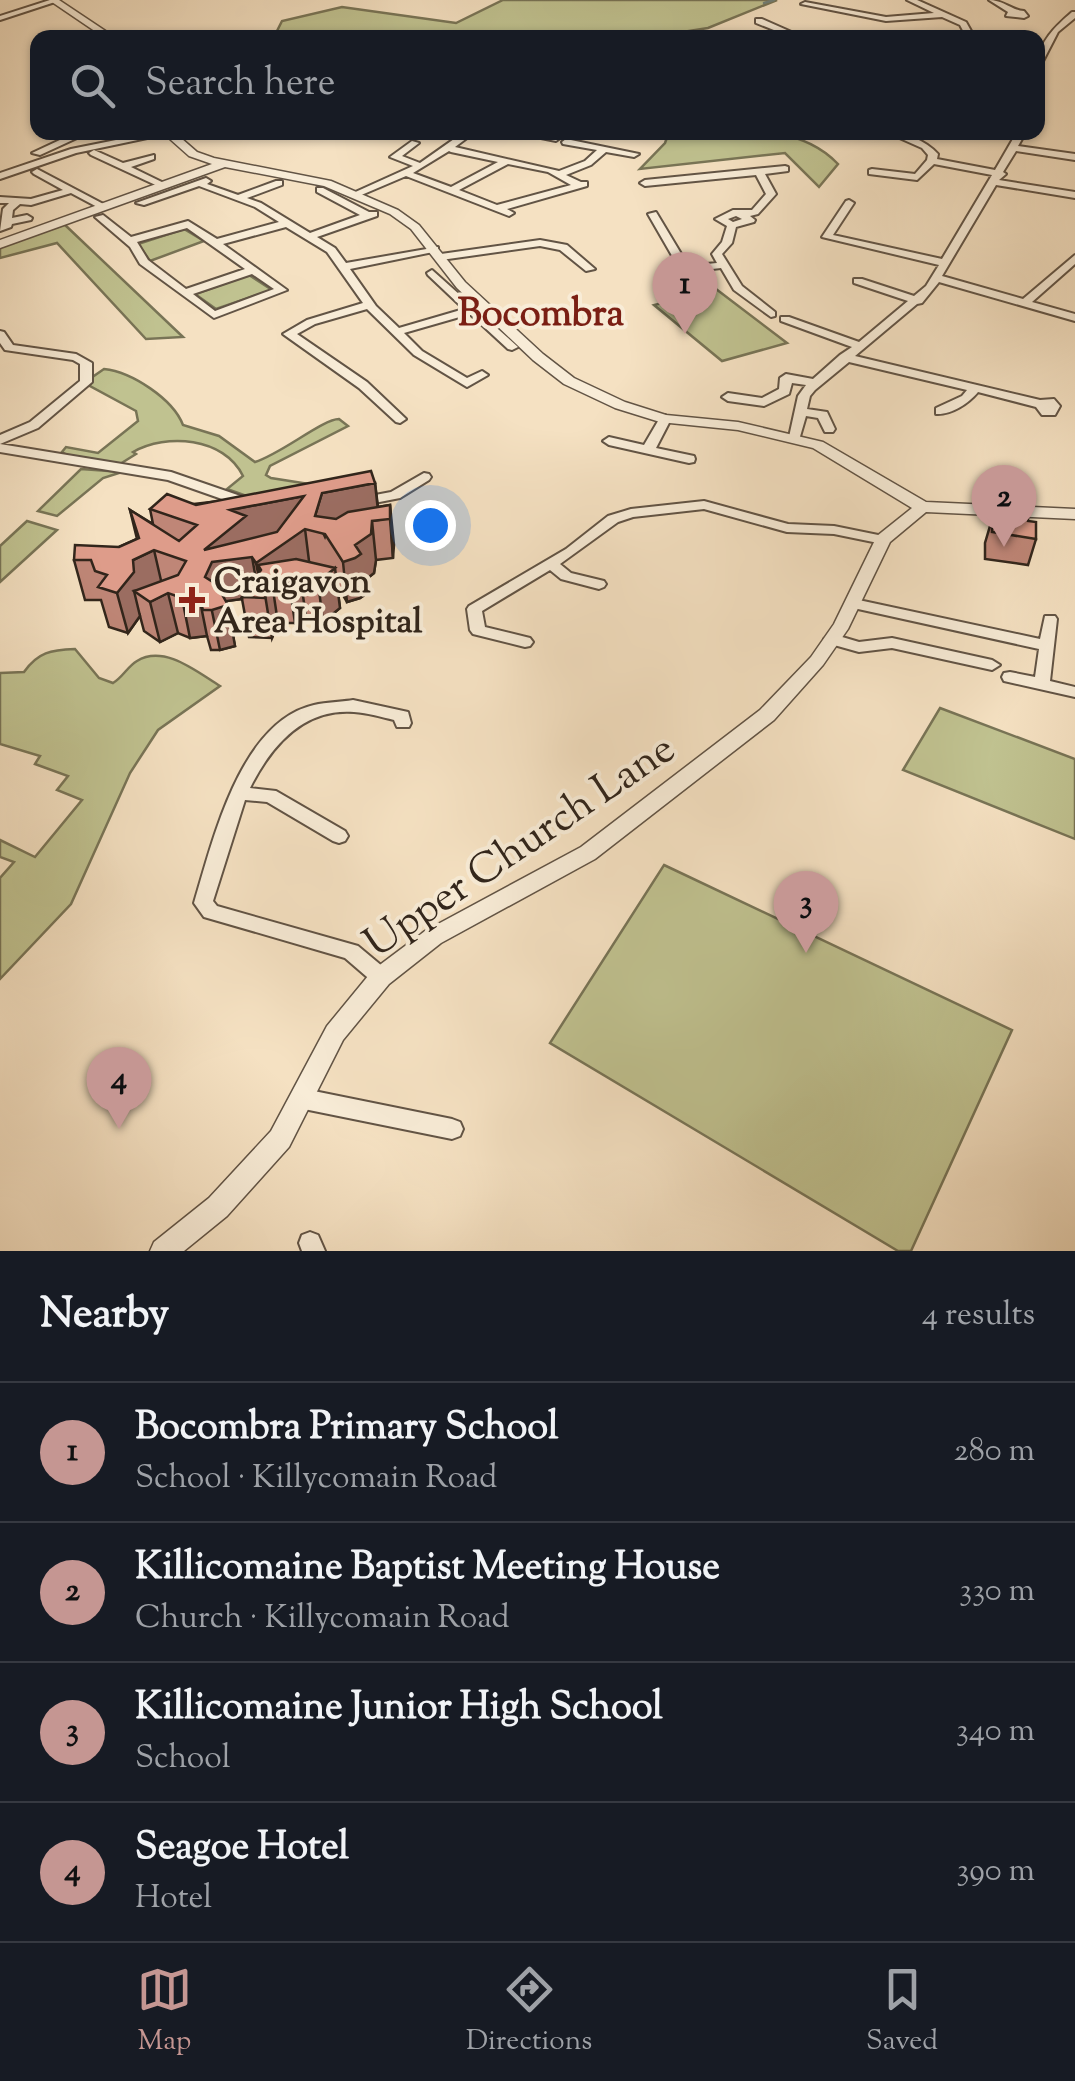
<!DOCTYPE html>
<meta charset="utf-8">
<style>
:root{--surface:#171b24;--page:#20242c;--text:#f1f3f6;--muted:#9ea1a6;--line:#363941;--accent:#c59692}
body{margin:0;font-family:"Sorts Mill Goudy",serif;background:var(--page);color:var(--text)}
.you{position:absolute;left:430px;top:525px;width:35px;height:35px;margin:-25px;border:8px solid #fff;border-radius:50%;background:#1a73e8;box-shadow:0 0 0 15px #1a73e833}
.badge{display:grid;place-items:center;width:65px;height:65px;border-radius:50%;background:var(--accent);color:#111;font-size:32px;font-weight:700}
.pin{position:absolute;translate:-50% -82px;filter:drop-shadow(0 2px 5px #0008)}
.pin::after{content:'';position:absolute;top:52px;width:35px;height:30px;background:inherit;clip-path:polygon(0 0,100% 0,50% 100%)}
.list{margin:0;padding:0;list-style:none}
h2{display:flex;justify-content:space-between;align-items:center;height:130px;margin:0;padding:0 40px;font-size:42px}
h2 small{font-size:32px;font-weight:400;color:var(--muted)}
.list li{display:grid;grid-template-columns:65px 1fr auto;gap:30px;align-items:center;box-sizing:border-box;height:140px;padding:0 40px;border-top:2px solid var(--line)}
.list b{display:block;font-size:38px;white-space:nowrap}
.list p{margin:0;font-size:32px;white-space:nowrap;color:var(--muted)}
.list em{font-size:32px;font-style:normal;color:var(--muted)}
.icon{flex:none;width:55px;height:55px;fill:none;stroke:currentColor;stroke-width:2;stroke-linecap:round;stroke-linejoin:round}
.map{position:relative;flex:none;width:1075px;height:1251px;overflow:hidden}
.search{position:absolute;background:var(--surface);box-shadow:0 2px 8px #0004;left:30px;right:30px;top:30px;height:110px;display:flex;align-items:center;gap:25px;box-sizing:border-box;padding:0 35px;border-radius:20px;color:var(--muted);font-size:38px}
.sheet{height:690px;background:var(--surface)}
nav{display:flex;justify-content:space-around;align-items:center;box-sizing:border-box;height:140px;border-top:2px solid var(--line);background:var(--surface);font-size:28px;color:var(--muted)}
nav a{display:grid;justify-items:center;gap:5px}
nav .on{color:var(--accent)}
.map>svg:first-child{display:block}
.green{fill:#c0c290;stroke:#787456;stroke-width:2.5}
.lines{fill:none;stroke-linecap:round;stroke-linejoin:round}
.stream{stroke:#718079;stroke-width:2.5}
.minor-casing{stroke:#625445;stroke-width:4}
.tertiary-casing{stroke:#625445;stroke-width:3}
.minor{fill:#f8ecd7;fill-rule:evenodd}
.tertiary{fill:#f8ecd7;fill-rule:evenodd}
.wall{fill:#bf8677;stroke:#31251b;stroke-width:2.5}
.shaded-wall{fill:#9b6d61;stroke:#31251b;stroke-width:2.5}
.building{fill:#de9c8a;stroke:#31251b;stroke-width:2.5;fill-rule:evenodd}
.poi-dot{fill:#8f2418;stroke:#f8ecd7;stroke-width:4}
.labels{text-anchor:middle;stroke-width:8;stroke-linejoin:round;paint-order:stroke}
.poi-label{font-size:35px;font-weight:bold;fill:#31251b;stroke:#f8ecd7;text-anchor:start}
.far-district-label{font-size:38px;font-weight:bold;fill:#7a1f14;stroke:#f8ecd7}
.near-street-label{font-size:42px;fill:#31251b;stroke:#f8ecd7}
</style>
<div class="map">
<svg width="1075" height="1251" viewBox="0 0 1075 1251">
<rect width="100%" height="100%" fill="#f5e1c2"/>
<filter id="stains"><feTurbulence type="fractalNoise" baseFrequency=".002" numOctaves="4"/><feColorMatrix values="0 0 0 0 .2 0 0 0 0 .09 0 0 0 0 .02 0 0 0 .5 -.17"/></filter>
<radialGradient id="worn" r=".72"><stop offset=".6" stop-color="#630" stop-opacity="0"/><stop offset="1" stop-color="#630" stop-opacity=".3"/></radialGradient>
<path class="green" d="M503,0H777L708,28L651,37H274L282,21L342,7L456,23Z
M669,132C726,132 795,119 838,164L819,187L785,153L640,169L665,143Z
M64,224L183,337L146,339L57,243L0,258V246Z
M184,229L204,241L150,261L138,244Z
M249,275L272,290L216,309L195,294Z
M716,289L787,343L722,361L654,305Z
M104,369C132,372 173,399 183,425L219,436L255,462C281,454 323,419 339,419L348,426L270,466L266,475L271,478L309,484L261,501L227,489L243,476C224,437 166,433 133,452L136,454L120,464L67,455L62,452L66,447L98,453L138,421L136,411L90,386L91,378Z
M81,469L122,472L103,478L57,516L38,511Z
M27,521L57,530L0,582V546Z
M75,649L99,678L113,683C123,677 127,667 137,661C164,644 197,672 220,686L158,730L130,773L71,904L0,979V878L14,862L0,857V840L35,857L82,800L57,790L68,776L35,764L40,756L0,744V673L24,672C38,652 51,650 75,649Z
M940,708L1075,759V839L903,770Z
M664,865L1012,1030L911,1251H898L550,1043Z"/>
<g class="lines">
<path class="stream" d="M764,3L774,0"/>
<g class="minor-casing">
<path id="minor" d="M50,0L58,1L0,20V16Z
M907,0H917L966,22L975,38H967L960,25L942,17L886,21L801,4L805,2L886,17L934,13Z
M989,0C1003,0 1011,10 1024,11L1028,16L1024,18L1006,16L1008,12Z
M1072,12H1075V18L1058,32L1042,63L1038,65C1038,42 1056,26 1072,12Z
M756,19H762L805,38H794L756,23Z
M77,132H90L40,155L32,153Z
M156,132L171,133L76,153L0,179V173L71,149Z
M464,132H475L455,147L559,171L585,161L597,150L563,144L562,142L566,139L639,154L634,157L606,152L591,165L566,175L581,182H587V186L507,209L514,213L509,216L406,176L359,196L351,194L413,166L390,157L412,141L419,143L402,156L420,163ZM449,151L451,152L498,162L451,187L413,173ZM508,164L548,172L571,185L497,205L459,190Z
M511,132H537L560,138L556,141Z
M886,132C905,132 925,140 938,154L937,159L995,170L1017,132H1026L1018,146L1075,154V160L1016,151L1003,172L1006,174L999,180L1075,192V198L996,185L942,276L1023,299L1075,255V264L1032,302L1075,314V321L939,282L922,303L917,304L855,356L1040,400L1054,399L1060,406L1055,415H1042L1036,407L978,392C968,404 951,415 936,414V408L962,396L967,390L849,362L815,390L810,396L807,409L827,412L835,429L833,432H825L818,418L806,416L799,440H791L789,437L798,396L806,385L792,383L789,394L764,406L728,401L722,397L728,393L762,398L779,389L780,378L786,374L813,379L840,355L852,347L781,321V317H789L859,342L908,301L854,283V279H862L914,296L926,286L939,265L822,237L846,201L849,200L854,203L833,235L942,259L992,175L934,164L917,180L869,174V170L872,169L915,174L927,160L928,155L922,148Z
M94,150L123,163L154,155V159L131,167L170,186L162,188L91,155L89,153Z
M785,166L788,167V171L765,174L776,194L758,214L750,216L755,220L754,222L736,227L732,243L722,254L742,286L775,312V316L771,317L734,290L721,268L695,271L678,266L648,214L656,212L686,262L696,265L717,263L712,254L722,242L727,226L715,219L733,210H752L766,194L756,175L645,186L640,183L645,180ZM736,216L742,219L733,222L728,219Z
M37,169L109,207L101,209L71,193L31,205L20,204L13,210L12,218L27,215L32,218L31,220L12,224L11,227L0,231L3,209L9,203H0V197L31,199L63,190L34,174L32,172Z
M206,178L211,181L207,184L238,195L276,181H282V185L247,198L261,203L310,233L360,215L317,192V188H323L369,212H377V216L317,237L335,248L346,263L438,247V251L350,269L376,306L399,328L464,309L428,275L427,273L432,270L518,347L512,350L508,349L470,314L404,333L422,351L467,378L482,371L488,375L467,387L414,355L367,309L315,324L297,334L367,382L406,419L400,423L396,422L359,388L283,334L307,320L363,303L327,252L286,227L223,244L287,290L214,318L140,264L130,247L95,217L103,215L131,237L188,221L217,239L279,222L255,207L199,186L144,205L136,203ZM187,228L245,269L186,289L148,260L137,242ZM252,274L274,289L215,311L193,294Z
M540,240L567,245L595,269L586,271L560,250L540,246L441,260L436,257L441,254Z
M0,331L4,332L13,345L76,354L92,363V382L38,428L0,444V435L30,422L80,381V364L73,360L5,350L0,343Z
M665,415L671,419L656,448L694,456L695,459L694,462L689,463L609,445L603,441L609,437L644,445L661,416Z
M0,444L171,472L252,500L254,503L247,507L242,506L168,480L0,452Z
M424,473L429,474L431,477L429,480L400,498L359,506L352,502L354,499L391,492Z
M704,501L788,524L834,526L888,537L890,540L883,544L834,534L787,532L704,509L633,517L618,522L560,564L571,573L604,581L606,584L604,587L599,589L561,579L550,570L482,611L485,627L530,638L533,642L530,646L525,647L473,634L470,630L467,609L469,606L566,549L608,516L631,509Z
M854,599L1040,639L1045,616H1055L1057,619L1050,681L1075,687V697L1004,681L1002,677L1004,673L1010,672L1035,677L1039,649L849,607L847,604L849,601Z
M832,634L859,642L892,638L992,660L1000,665L992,670L892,648L859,652L827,643L824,639Z
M353,700L408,712L411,723L409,727H397L394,720C382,717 368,713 354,712C303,708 271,746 250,788L276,791L345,831L348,836L345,841L339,843L333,841L267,802L245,800L213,901L217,906L358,946L388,971L391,977L388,983L381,985L374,983L345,958L204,917L194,903C213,840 240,722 314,705C327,702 341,702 353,700Z
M304,1089L452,1119L460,1122L463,1129L460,1136L452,1139L304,1109L297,1106L294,1099L297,1092Z
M310,1232L318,1235L325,1251H302L299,1243L302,1235Z"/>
</g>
<g class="tertiary-casing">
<path id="tertiary" d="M49,0H59L116,38H105Z
M162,132H174L197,152L214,158L331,181L398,210L419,225L465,282L543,354L574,378L625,402L666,415L738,422L823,442L926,502L1075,509V519L926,512L890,542L848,629L823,665L774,720L595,859L441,943L389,984L343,1040L289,1147L227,1216L184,1251H150L154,1242L209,1198L271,1131L327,1026L373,970L425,931L581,847L760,710L811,657L834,624L877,536L912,508L813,448L738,430L660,422L615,408L564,384L533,360L457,288L411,229L390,214L324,186L225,167L0,248V240L212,164L189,156Z"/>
</g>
<use href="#minor" class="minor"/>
<use href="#tertiary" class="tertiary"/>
</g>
<path class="wall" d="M375,483L378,507L390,505L393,558L376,560L374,573L364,581L366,594L360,598L347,602L337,585L340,608L323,622L306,616L295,623H278L272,638L249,637L242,599L226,601L235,646L220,650H211L207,636L190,638L178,633L160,642L144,631L140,616L128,633L109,627L101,600H85L74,560L119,547L137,539L130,510L153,524L150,509Z
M1004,502L1036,539L1028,565L985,559V543L993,516L1000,517Z"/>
<path class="shaded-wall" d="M375,483L379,520L372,521L376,560L374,573L364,581L366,594L360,598L347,602L343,562L327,532L325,537L315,516L322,493Z
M304,496L305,529L310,569L300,576L306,616L295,623L289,583H272L278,623L272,638L261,570L258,565L263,598L256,563L252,557L259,596L242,597V599L220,602L228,605L235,646L220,650L205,577L204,550L230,510Z
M390,505L394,545L393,558L390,519Z
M154,550L163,589L134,591L140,616L128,633L117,593L133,560Z
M335,568L340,608L323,622L318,582Z
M168,593L178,633L160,642L150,602Z
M199,596L207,636L190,638L182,598Z"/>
<path class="building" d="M371,471L375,483L322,493L315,516L336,519L348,512L390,505V519L372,521L371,534L355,545L361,554L355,558L343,562L325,534L305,529L256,563L252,557L212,562L205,577L216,584L228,605L212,610H203L199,596L182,598L168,593L150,602L134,591L178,575L186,561L154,550L133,560L134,572L117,593L98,587L107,575L95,571L91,560H74L75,545L119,547L139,538L130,510L179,541L197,525L150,509L167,494L196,505ZM304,496L277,532L204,550L246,516L230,510Z
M1004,502L1028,505V521L1036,522V539L992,532L993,516L1005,518Z
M296,559L335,568L318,582L300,576L289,583H272L265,598L242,597L261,570L258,565Z"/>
<path class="poi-dot" d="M187 585h10v10h10v10h-10v10h-10v-10h-10v-10h10z"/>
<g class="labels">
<g class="poi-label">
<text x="214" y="592">Craigavon<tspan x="214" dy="40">Area Hospital</tspan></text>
</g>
<g class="far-district-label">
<text x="541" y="325">Bocombra</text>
</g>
<g class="near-street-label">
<text transform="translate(518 844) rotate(-34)" y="15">Upper Church Lane</text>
</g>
</g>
<rect width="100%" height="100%" filter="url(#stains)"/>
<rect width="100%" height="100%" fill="url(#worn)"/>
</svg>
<div class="you"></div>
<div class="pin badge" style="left:685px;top:334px">1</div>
<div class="pin badge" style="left:1004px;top:547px">2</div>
<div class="pin badge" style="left:806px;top:953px">3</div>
<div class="pin badge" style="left:119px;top:1129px">4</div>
<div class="search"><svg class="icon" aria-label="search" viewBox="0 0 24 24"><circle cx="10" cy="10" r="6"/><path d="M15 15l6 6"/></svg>Search here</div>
</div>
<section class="sheet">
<h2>Nearby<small>4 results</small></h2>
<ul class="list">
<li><span class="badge">1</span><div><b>Bocombra Primary School</b><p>School · Killycomain Road</p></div><em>280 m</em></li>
<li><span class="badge">2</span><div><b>Killicomaine Baptist Meeting House</b><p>Church · Killycomain Road</p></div><em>330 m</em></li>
<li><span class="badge">3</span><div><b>Killicomaine Junior High School</b><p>School</p></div><em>340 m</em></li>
<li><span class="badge">4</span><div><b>Seagoe Hotel</b><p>Hotel</p></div><em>390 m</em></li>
</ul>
</section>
<nav>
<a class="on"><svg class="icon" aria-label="map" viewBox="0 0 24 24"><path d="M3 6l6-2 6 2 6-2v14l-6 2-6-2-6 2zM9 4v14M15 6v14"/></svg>Map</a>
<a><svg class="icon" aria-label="directions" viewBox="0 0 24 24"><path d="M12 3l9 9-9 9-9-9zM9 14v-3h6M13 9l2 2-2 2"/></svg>Directions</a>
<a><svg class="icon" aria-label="saved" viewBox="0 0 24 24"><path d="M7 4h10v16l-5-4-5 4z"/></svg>Saved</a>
</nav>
